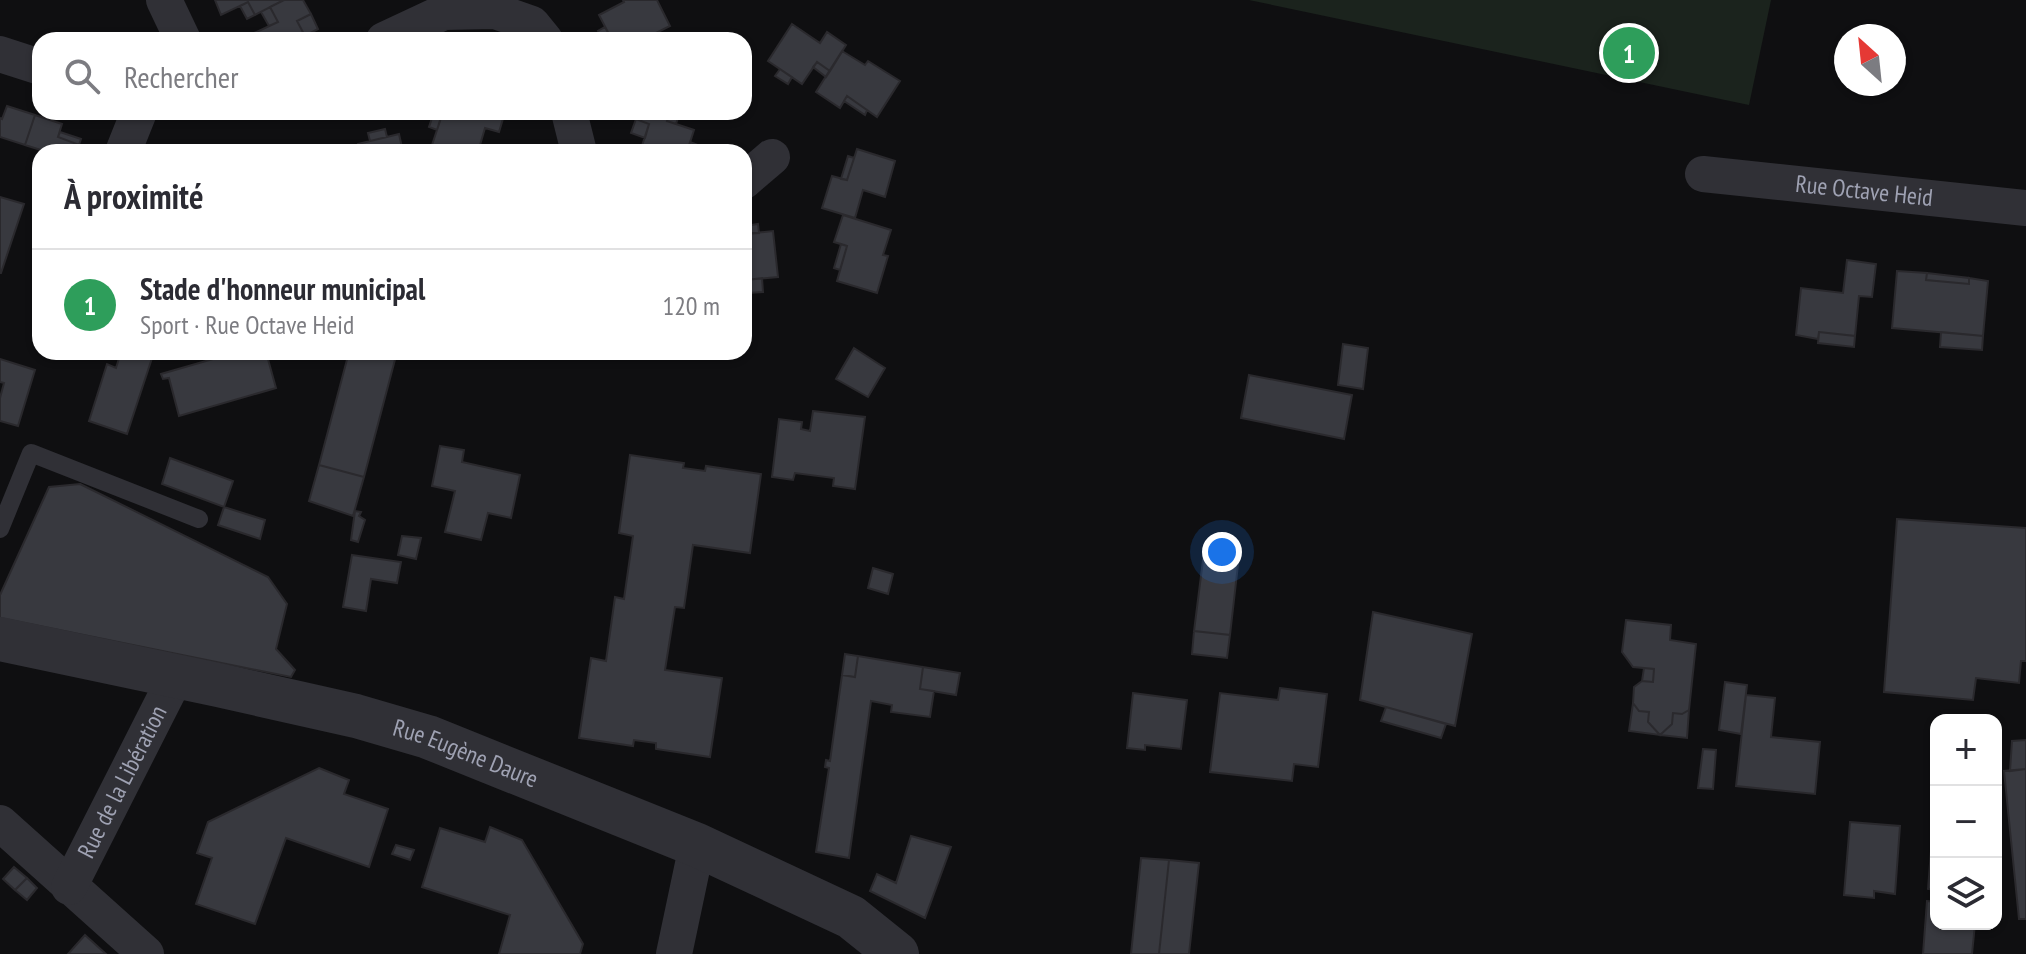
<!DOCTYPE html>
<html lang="fr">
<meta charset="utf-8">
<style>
:root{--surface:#fff;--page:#f7f7f7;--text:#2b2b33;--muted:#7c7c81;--line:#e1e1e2;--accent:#8a7728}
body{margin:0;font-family:"PT Sans Narrow",sans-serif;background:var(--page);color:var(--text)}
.controls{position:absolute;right:24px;bottom:24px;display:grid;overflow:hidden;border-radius:16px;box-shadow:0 2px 6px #0004}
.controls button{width:72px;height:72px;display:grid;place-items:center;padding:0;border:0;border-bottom:2px solid var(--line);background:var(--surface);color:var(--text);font:40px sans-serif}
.compass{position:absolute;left:1834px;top:24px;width:72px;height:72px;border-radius:50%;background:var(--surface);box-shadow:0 2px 6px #0004;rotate:333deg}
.you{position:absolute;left:1222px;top:552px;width:28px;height:28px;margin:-20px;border:6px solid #fff;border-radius:50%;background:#1a73e8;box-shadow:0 0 0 12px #1a73e833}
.badge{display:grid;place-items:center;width:52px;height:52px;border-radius:50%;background:var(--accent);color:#fff;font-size:26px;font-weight:700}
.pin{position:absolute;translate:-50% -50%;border:4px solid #fff;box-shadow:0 2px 8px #0006}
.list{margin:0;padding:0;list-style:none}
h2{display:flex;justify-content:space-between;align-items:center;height:104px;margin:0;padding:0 32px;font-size:34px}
h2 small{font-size:26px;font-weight:400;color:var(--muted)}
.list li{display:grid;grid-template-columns:52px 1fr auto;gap:24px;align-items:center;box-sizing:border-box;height:112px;padding:0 32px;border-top:2px solid var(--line)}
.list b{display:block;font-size:30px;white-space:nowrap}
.list p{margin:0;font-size:26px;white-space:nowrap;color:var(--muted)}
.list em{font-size:26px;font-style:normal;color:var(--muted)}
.icon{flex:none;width:44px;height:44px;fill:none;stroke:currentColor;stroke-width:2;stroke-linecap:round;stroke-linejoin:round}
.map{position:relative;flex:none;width:2026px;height:954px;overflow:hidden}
.search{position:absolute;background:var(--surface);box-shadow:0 2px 6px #0004;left:32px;top:32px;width:720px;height:88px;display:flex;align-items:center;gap:20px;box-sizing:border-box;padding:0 28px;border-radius:24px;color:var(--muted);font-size:30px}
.panel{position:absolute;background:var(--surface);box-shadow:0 2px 6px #0004;left:32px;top:144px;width:720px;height:216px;border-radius:24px}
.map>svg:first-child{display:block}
.green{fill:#1b231d}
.building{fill:#38393f;stroke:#2a292d;stroke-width:2}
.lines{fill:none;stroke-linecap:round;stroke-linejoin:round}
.service{stroke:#303036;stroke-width:18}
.minor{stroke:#303036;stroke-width:36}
.tertiary{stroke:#303036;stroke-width:44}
.labels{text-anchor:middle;stroke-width:6;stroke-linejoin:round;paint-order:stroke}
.street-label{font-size:24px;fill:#9fa2b3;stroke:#0a0a0c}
</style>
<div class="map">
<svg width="2026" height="954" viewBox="0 0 2026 954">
<rect width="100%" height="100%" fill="#0f0f11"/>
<path class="green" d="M1249,0H1771L1749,105Z"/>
<path class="building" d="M215,0H282V1L255,15L248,2L221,15Z
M284,0H303L311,14L297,21L307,40H255L252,34L278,22L270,7Z
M623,0H657L670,26L642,40H612L599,15L624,2Z
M248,2L255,15L247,19L240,6Z
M270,7L278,22L269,26L261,12Z
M311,14L318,29L305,36L297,21Z
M792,24L820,43L827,32L846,45L830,71L817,62L802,84L768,61Z
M605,27L612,40H602L598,31Z
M842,51L865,65L868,61L900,81L877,117L847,96L840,108L816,92Z
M817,62L830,71L826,77L813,67Z
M780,69L792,77L788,84L775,76Z
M847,96L867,110L865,115L844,101Z
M7,106L35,115L25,145L0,137V118L2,119Z
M443,112L473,114L474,112H505L499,132L485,128L478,152H455L432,145Z
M638,112H670L667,121L694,130L687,152H640L649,124L636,119Z
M670,112H680L676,124L667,121Z
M35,115L62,124L58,137L90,149L89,152H47L25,145Z
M433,115L441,117L437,130L429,127Z
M636,119L649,124L645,138L631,133Z
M385,129L387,137L370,141L368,133Z
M60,132L81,139L79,145L58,137Z
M399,134L403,152H360L358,144Z
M690,142L698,145L696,152H687Z
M257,146L259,152H243L242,148Z
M857,149L895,161L885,197L863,190L855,218L822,208L832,176L847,180Z
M848,156L854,158L847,180L841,179Z
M0,197L24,204L1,273H0Z
M843,215L891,230L883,255L888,256L877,293L837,281L847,246L834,242Z
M758,224L759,233L744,234V226Z
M773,231L778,277L745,280L747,293L744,294V234Z
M841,244L847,246L840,270L834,268Z
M1847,260L1876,264L1872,297L1859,296L1855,336L1819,332L1818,339L1796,335L1801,288L1843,293Z
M1897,271L1927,273L1926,280L1969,284V278L1988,281L1983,336L1892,328Z
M1927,273L1969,278V284L1926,280Z
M762,278L763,292L747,293L745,280Z
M1819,332L1855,336L1854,347L1818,343Z
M1941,332L1983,336L1982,350L1940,347Z
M1343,344L1368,348L1363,389L1338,385Z
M854,348L885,368L868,397L836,379Z
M121,352H154L127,434L89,421L107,364L116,368Z
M237,352H266L276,388L179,416L169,378L163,379L161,374Z
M349,352H397L364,477L319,465Z
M0,359L35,370L18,426L0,421V398L4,383L0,382Z
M1249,375L1352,395L1344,439L1241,418Z
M813,411L865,417L855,489L833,486L834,478L795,473L793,480L772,477L779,419L802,422L801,429L810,431Z
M440,446L464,450L462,462L520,475L511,518L488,513L481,540L445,532L455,491L432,486Z
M630,455L684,463L683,468L705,471L706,466L761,474L750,553L693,545L684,608L675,607L665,670L722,678L710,757L656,749V743L634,740L633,746L579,738L591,658L606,661L615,597L624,599L633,536L619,533Z
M170,458L233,481L224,507L162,484Z
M319,465L364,477L353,516L309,501Z
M80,484L268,577L287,604L276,649L295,670L291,677L0,618V595L49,487Z
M224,507L265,520L260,539L218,525Z
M355,511L361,512L359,516L365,520L358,542L351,540Z
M1897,519L2026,528V661H2021L2019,683L1976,678L1973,700L1884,692Z
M402,536L421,538L416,559L398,555Z
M1204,552L1239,556L1230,635L1194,631Z
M352,555L401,562L397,583L371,579L366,611L343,607Z
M873,568L893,574L888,594L868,588Z
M1373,612L1472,634L1455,726L1360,700Z
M1626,620L1671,625L1670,640L1696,644L1689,710L1682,714L1673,713L1672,724L1660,735L1648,722L1649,712L1639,711L1633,703L1634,687L1642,681L1653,682L1654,669L1633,667L1622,652Z
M1194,631L1230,635L1227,658L1192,654Z
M845,654L858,656L855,677L842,675Z
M858,656L923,667L920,689L934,691L930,717L891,712L892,705L871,701L849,858L816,852L829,768L825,767L826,760L830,761L842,675L855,677Z
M923,667L960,673L956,695L920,689Z
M1644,668L1654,669L1653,682L1642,681Z
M1725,682L1747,685L1741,734L1719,730Z
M1280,688L1327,694L1318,767L1294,764L1292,781L1210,772L1220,693L1278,700Z
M1133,693L1187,700L1181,749L1145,745V750L1127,748Z
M1746,695L1775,698L1771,737L1820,742L1815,794L1736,786Z
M1633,703L1639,711L1649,712L1648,722L1660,735L1629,731Z
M1386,707L1446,724L1441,738L1381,721Z
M1689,710L1687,738L1660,735L1672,724L1673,713L1682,714Z
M2026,740V769L2010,771L2012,741Z
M1703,749L1716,750L1713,789L1698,788Z
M319,768L349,780L344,794L388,809L369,867L286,838L255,924L196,904L212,858L197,853L208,822Z
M2026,769V919H2019L2004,771Z
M1936,788V890L1928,889Z
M1850,822L1900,826L1895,894L1874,891V898L1844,895Z
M490,827L522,840L583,944L580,954H499L510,915L422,887L440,828L485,842Z
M911,836L951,847L925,918L870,891L877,874L896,883Z
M396,845L414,850L410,860L392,854Z
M1141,858L1169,860L1159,954H1131Z
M1169,860L1199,863L1189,954H1159Z
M14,867L27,878L15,890L3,879Z
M27,878L37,888L27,900L15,890Z
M1927,901L1936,902V924H1975L1972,954H1923Z
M85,935L106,954H68Z"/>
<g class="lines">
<path class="service" d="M0,529L31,453L199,519"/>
<g class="minor">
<path d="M164,0L183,40"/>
<path d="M384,40L444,12L495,11L532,24L545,40"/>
<path d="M0,54L40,67"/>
<path d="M569,112L579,152"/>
<path d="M123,152L139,112"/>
<path id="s1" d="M1703,174L2026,208"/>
<path d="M744,181L772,157"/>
<path d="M0,823L146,954"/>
<path id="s2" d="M69,887L176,676"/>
<path d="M674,954L697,845"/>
</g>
<path class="tertiary" id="s3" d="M0,639L218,685L356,716L428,737L697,845L851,917L897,954"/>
</g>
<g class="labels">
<g class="street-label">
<text dy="8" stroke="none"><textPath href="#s1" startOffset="162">Rue Octave Heid</textPath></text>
<text dy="8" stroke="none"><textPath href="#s3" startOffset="480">Rue Eugène Daure</textPath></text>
<text dy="8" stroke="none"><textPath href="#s2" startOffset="118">Rue de la Libération</textPath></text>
</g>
</g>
</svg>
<div class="controls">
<button>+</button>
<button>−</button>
<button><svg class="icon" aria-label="layers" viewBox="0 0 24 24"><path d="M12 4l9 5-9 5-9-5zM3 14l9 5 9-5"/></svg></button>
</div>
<svg class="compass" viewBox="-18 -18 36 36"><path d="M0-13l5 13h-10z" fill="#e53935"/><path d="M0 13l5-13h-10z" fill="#7c7c81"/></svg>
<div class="you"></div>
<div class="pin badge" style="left:1629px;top:53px;background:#2e9e5b">1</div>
<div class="search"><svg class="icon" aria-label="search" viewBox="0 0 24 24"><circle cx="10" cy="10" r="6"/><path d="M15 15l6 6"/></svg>Rechercher</div>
<section class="panel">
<h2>À proximité<small></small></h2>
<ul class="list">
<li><span class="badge" style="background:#2e9e5b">1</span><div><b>Stade d'honneur municipal</b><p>Sport · Rue Octave Heid</p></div><em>120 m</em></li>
</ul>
</section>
</div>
